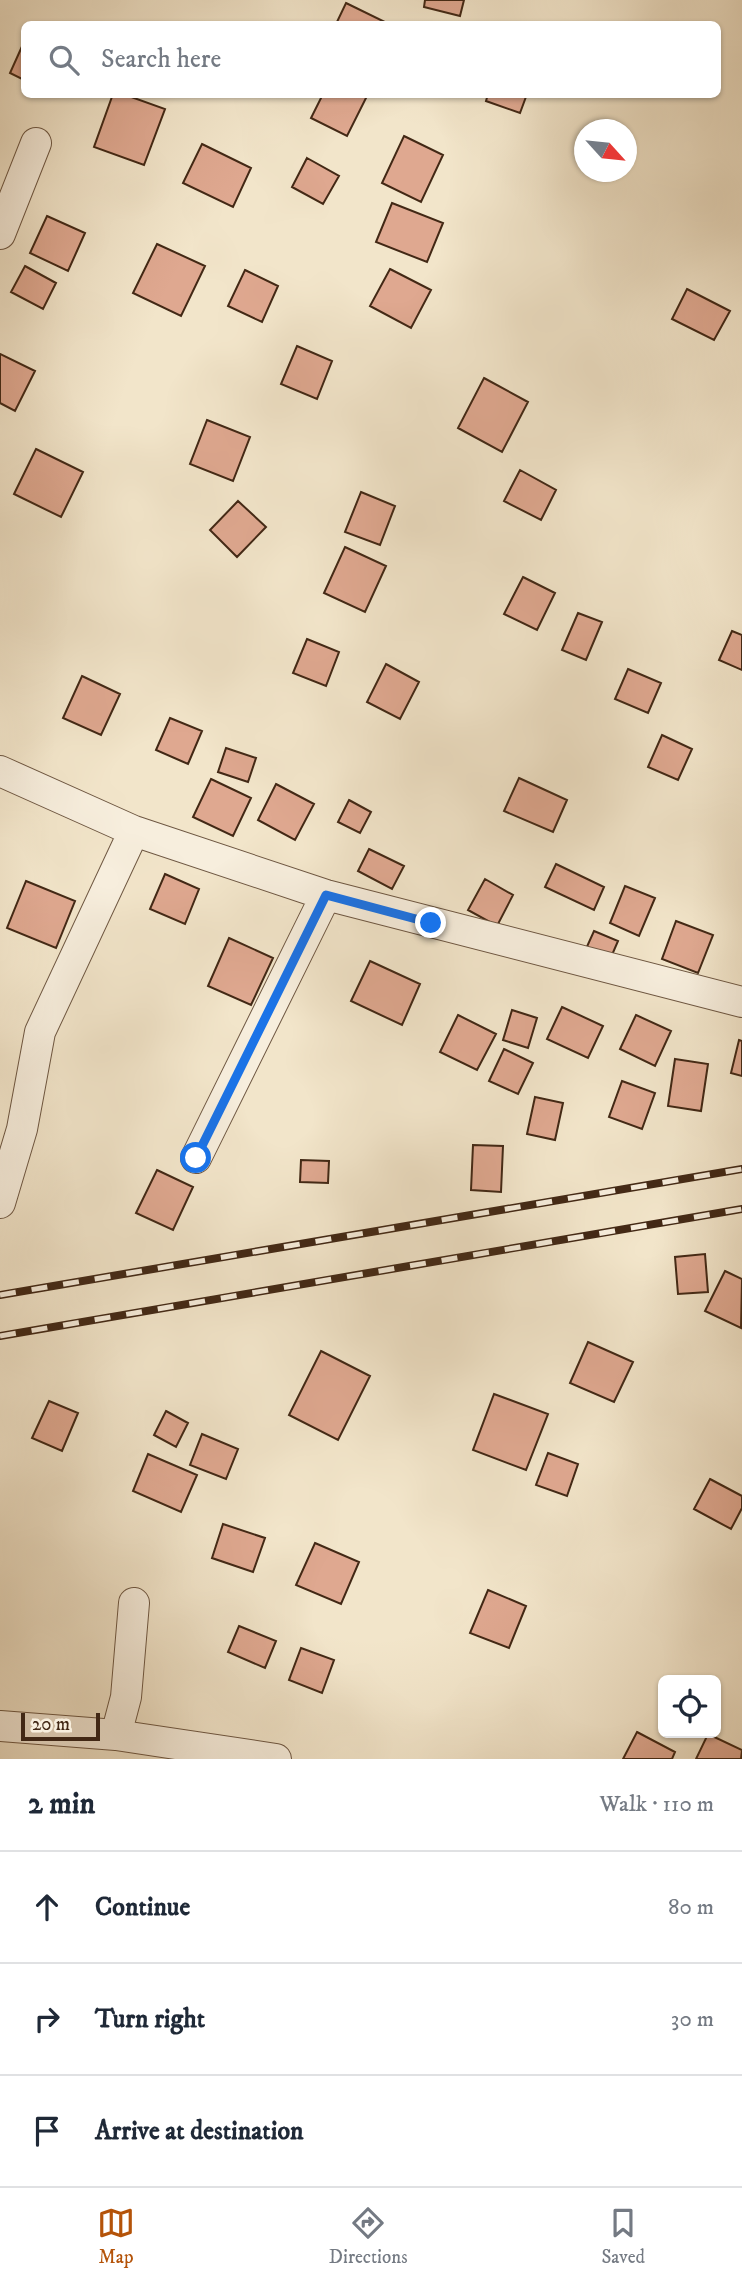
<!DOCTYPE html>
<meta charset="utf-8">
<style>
:root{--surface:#fff;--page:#f2f2f3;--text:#1f2937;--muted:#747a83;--line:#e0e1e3;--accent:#b45309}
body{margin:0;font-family:"IM FELL DW Pica",serif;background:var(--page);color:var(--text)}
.controls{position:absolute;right:21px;bottom:21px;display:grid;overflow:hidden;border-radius:10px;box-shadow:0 2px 5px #0004}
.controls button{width:63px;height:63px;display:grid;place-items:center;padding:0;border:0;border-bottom:2px solid var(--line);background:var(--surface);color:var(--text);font:35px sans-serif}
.compass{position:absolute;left:574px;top:119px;width:63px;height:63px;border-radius:50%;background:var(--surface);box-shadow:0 2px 5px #0004;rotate:117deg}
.scale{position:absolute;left:21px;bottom:18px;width:79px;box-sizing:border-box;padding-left:7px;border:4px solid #422815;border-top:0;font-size:19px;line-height:24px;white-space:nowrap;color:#422815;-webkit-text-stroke:5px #f7eedd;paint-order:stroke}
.stop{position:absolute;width:21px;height:21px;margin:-16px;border:5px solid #1a73e8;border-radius:50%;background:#fff}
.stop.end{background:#1a73e8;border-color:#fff;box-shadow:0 2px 7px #0008}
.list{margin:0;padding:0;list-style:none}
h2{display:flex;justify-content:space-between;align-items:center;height:91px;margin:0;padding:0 28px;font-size:30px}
h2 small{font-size:23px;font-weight:400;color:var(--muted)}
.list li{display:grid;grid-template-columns:46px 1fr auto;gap:21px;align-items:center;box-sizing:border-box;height:112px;padding:0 28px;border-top:2px solid var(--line)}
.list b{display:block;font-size:26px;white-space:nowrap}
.list em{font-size:23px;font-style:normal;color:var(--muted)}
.icon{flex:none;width:38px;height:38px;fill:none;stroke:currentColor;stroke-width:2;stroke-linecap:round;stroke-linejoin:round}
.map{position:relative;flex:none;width:742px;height:1759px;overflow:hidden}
.search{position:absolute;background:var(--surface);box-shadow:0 2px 5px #0004;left:21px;right:21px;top:21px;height:77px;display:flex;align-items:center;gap:18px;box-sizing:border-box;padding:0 24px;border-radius:10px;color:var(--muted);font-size:26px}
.sheet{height:427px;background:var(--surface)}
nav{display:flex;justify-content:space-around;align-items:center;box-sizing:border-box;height:98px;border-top:2px solid var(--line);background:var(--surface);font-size:19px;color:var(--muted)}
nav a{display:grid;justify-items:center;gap:4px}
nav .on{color:var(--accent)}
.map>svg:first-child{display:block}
.building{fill:#dfa890;stroke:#422815;stroke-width:2}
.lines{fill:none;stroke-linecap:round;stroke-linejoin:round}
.minor-casing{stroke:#6e5742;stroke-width:32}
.minor{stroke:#f7eedd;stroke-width:30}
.rail-casing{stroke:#422815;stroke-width:8}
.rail{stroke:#f7eedd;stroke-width:5;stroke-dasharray:16;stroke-linecap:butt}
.route{stroke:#1a73e8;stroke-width:9}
</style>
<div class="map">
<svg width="742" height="1759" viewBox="0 0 742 1759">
<rect width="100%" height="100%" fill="#f2e5ca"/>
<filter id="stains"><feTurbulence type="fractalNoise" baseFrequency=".00286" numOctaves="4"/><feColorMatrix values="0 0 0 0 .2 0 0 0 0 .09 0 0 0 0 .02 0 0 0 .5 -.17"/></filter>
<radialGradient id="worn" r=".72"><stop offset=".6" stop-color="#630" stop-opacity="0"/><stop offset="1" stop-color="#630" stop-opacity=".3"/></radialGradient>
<path class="building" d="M425,0H464L460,16L424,7Z
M346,3L385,22L383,24H336Z
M24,42V80L10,73Z
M113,94H123L165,109L144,165L94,147Z
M323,94H368L347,136L311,118Z
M488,94H527L520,113L486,101Z
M404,136L443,155L421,202L382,183Z
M202,144L251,168L233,207L183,183Z
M307,158L339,176L323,204L292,187Z
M392,203L443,223L427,262L376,242Z
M47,216L85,233L68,271L30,253Z
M157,244L205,266L181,316L133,293Z
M25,266L56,283L43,309L11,292Z
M390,269L431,290L411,328L370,306Z
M245,270L278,286L262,322L228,306Z
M687,289L730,311L714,340L672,319Z
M297,346L332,361L317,399L281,384Z
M0,354L35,371L15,411L0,403Z
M484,378L528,402L502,452L458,428Z
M207,420L250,437L233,481L190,464Z
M36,449L83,472L61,517L14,494Z
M520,470L556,490L541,520L504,501Z
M361,492L395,506L380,545L345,532Z
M238,501L266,527L237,557L210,530Z
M345,547L386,566L365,612L324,593Z
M523,577L555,593L537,630L504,614Z
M578,613L602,622L586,660L562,650Z
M732,631L742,635V670L719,660Z
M307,639L339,652L326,686L293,673Z
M386,664L419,682L400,719L367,702Z
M628,669L661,683L648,713L615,699Z
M82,676L120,694L101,735L63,718Z
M170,718L202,731L188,764L156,750Z
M662,735L692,749L678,780L648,767Z
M226,748L256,758L248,782L218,772Z
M519,778L567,800L553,832L504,811Z
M211,779L251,798L233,836L193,817Z
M276,784L314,804L295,840L258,820Z
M349,800L371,812L360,833L338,822Z
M369,849L404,866L392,889L358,871Z
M556,864L604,887L594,910L545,887Z
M165,874L199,889L185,924L150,909Z
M485,879L513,895L497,926L468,910Z
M26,881L75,901L56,948L7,928Z
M625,886L655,898L639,936L610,923Z
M676,921L713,935L698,973L662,959Z
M594,931L618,941L609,962L585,951Z
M229,938L273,958L251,1005L208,986Z
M370,961L420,984L402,1025L351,1001Z
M562,1007L603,1026L588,1058L547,1039Z
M512,1010L537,1018L528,1048L503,1040Z
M458,1015L496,1034L477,1070L440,1052Z
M636,1015L671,1031L655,1066L620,1049Z
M739,1040L742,1041V1076L731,1073Z
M504,1049L533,1063L518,1094L489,1081Z
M675,1059L708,1064L701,1111L668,1106Z
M622,1081L655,1093L642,1129L609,1117Z
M535,1097L563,1103L555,1140L527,1134Z
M473,1145L503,1146L501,1192L471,1190Z
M301,1160L329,1161L328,1183L300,1182Z
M157,1170L193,1187L173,1230L136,1213Z
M705,1254L708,1292L678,1294L675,1257Z
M725,1271L742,1279L741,1328L705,1311Z
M588,1342L633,1362L614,1402L570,1383Z
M321,1351L370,1376L338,1440L289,1415Z
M494,1394L548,1414L526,1470L473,1450Z
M49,1401L78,1413L62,1451L32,1438Z
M166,1411L188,1423L176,1447L154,1435Z
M202,1434L238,1449L226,1479L190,1465Z
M548,1453L578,1464L567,1496L536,1485Z
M148,1454L197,1475L181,1512L133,1491Z
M710,1479L742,1496V1508L731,1529L694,1509Z
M223,1524L265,1538L253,1572L212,1558Z
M315,1543L359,1562L341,1604L296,1585Z
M488,1590L526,1606L509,1648L470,1633Z
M239,1626L276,1641L265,1668L228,1652Z
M301,1648L334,1660L322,1693L289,1680Z
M637,1732L675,1752L672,1759H623Z
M708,1734L742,1750L741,1759H696Z"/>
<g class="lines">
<g class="minor-casing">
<path id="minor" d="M0,234L36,143
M0,771L134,831L326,895L742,1002
M196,1158L326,895
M0,1203L22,1129L40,1032L134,831
M0,1726L116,1735L126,1697L134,1603
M116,1735L276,1759"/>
</g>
<use href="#minor" class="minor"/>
<g class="rail-casing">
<path id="rail" d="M0,1295L742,1169
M0,1336L742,1209"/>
</g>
<use href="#rail" class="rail"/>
</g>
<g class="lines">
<path class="route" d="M196,1158L326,895L431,923"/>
</g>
<rect width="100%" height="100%" filter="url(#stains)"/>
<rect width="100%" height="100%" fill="url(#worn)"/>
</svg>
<div class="controls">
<button><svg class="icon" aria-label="locate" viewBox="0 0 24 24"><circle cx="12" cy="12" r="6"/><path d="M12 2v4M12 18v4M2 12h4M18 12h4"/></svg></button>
</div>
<svg class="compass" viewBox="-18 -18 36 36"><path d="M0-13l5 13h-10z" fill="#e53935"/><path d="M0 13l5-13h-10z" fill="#747a83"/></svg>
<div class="scale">20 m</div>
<div class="stop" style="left:196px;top:1158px"></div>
<div class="stop end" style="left:431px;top:923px"></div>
<div class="search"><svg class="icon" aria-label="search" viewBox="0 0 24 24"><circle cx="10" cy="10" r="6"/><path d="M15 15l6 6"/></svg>Search here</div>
</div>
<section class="sheet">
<h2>2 min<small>Walk · 110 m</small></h2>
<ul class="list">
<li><svg class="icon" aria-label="ahead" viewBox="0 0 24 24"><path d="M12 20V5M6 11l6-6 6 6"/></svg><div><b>Continue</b></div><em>80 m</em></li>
<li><svg class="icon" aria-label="right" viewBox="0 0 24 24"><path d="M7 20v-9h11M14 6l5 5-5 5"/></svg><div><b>Turn right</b></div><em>30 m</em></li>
<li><svg class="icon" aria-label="arrive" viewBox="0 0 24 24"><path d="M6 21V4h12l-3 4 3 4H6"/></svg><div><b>Arrive at destination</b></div></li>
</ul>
</section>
<nav>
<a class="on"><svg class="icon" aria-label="map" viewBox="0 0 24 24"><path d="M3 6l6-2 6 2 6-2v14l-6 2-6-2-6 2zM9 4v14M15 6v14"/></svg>Map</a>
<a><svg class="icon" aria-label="directions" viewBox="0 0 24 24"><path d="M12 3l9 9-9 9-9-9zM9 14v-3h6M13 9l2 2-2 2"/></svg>Directions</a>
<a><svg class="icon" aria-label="saved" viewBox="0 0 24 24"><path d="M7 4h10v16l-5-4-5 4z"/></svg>Saved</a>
</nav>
